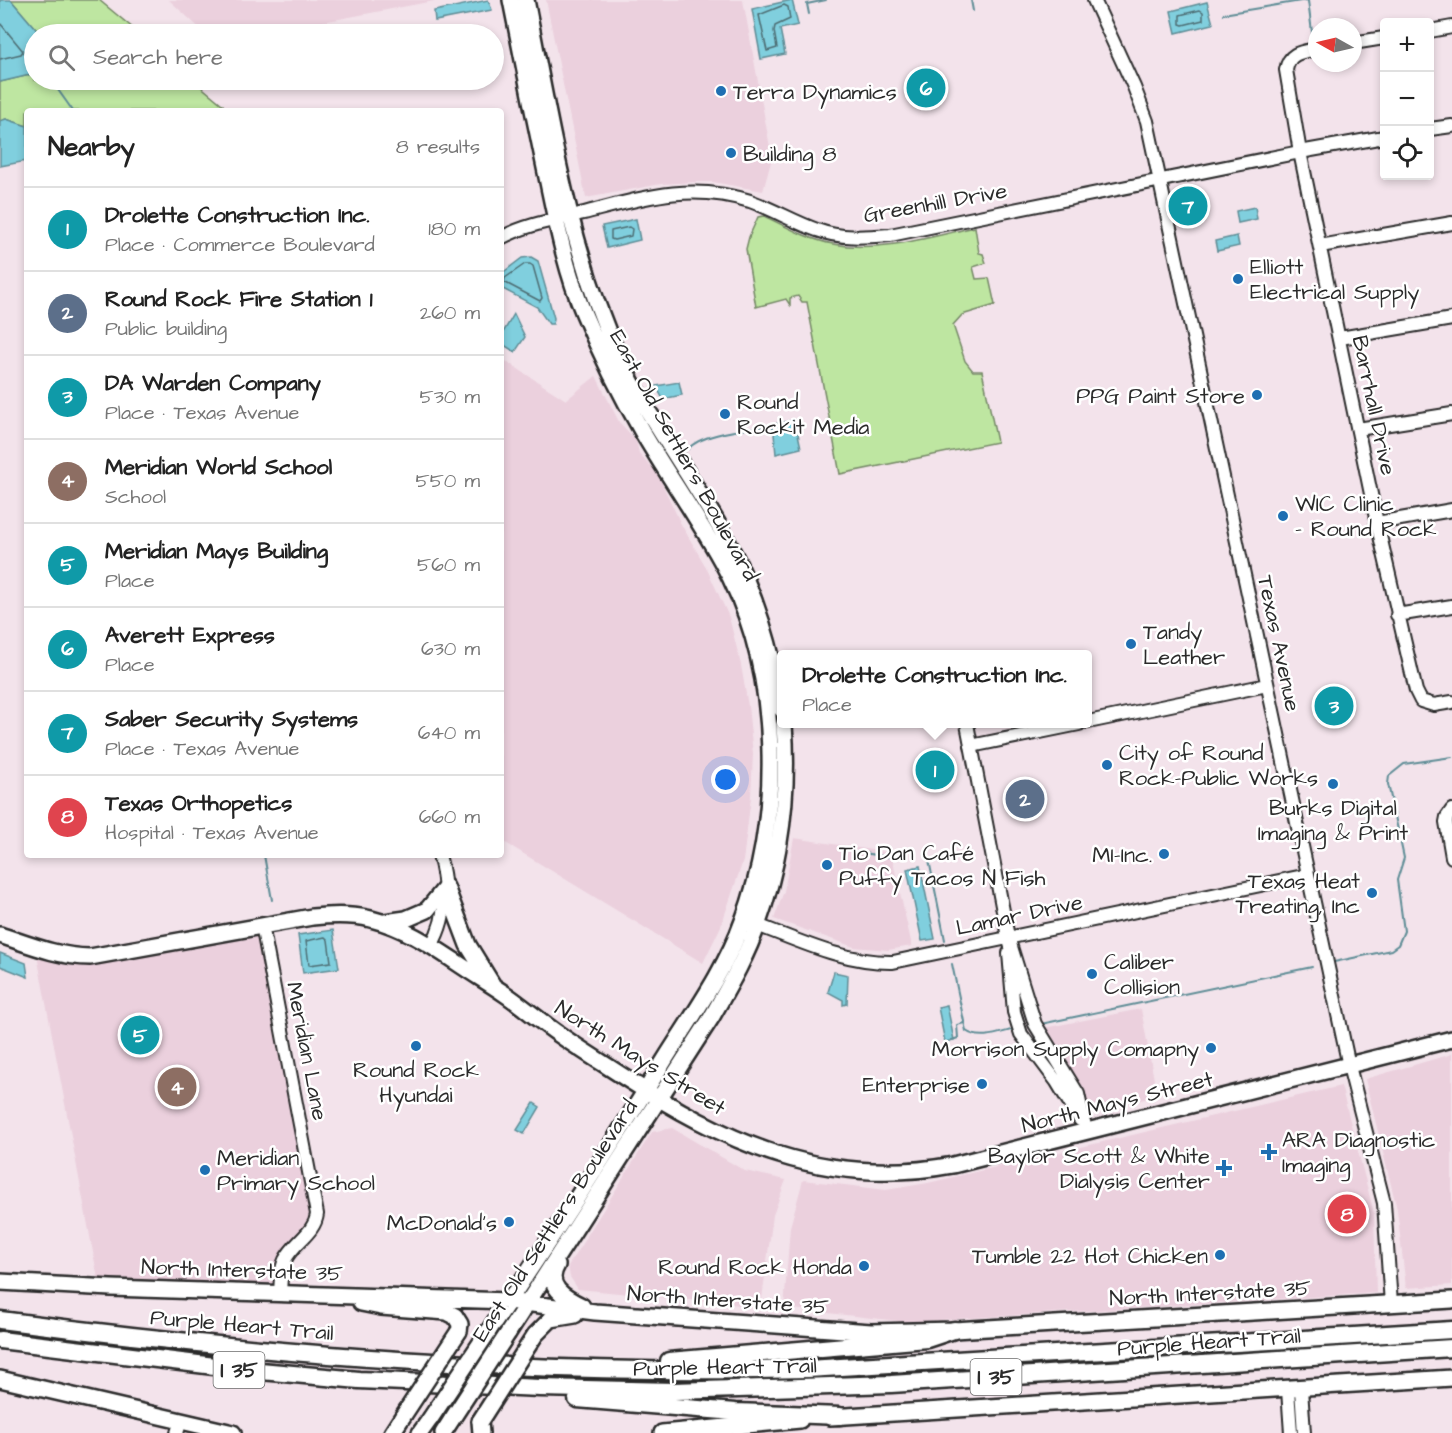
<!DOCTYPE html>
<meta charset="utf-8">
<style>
:root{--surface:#fff;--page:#f6f6f6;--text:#222;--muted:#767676;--line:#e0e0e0;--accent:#b45309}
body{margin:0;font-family:"Architects Daughter",sans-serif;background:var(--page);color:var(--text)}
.controls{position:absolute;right:18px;top:18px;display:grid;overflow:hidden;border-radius:6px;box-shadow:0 3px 9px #0003}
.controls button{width:54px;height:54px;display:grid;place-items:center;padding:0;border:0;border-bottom:2px solid var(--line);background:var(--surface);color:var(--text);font:30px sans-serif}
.compass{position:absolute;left:1308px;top:18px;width:54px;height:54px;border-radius:50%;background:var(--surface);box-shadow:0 3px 9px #0003;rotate:278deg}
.you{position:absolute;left:726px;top:780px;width:21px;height:21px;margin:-15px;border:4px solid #fff;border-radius:50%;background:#1a73e8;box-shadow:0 0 0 9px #1a73e833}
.badge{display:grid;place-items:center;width:39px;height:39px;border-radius:50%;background:var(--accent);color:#fff;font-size:20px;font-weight:700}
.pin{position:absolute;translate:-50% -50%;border:3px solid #fff;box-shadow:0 2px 6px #0006}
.popup{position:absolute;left:777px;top:650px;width:315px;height:78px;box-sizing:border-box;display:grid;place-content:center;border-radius:6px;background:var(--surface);filter:drop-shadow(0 2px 4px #0005);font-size:20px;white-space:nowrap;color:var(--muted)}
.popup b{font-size:22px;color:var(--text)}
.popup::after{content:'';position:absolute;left:50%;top:100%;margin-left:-12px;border:12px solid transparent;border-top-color:var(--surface)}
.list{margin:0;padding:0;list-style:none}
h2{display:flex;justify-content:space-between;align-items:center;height:78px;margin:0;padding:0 24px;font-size:26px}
h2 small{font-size:20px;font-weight:400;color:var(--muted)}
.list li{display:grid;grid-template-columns:39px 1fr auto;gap:18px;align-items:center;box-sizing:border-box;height:84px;padding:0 24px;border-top:2px solid var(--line)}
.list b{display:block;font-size:22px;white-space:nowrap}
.list p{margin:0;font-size:20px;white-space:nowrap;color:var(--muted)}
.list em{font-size:20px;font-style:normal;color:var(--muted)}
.icon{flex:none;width:33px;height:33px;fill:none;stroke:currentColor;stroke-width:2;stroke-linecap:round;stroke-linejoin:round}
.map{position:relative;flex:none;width:1452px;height:1433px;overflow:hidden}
.search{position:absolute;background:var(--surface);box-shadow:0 3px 9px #0003;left:24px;top:24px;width:480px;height:66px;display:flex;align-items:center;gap:15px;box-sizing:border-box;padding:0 21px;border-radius:33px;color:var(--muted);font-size:22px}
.panel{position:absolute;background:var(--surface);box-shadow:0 3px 9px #0003;left:24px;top:108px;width:480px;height:750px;border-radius:6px}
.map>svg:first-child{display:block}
.built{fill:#ebd0dd}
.green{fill:#bee6a1;stroke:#748866;stroke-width:1.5}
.water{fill:#80cfde;stroke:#5e8d96;stroke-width:1.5}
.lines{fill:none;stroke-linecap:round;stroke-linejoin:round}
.shore{stroke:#4d6d73;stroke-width:1.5}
.stream{stroke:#5e8d96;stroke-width:2}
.minor-casing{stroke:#2b2b2b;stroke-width:16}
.major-casing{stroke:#2b2b2b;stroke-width:20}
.highway-casing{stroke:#2b2b2b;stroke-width:21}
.minor{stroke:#fff;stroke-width:12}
.major{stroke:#fff;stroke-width:15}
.highway{stroke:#fff;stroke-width:16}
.major-bridge-casing{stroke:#2b2b2b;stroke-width:20;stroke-linecap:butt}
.major-bridge{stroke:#fff;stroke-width:15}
.poi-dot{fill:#1f6fb2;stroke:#fff;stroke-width:2}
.labels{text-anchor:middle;stroke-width:5;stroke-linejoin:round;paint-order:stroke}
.shield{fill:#fff;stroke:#6b6b6b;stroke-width:1.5}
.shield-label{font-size:21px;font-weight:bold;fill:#2b2b2b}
.poi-label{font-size:22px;fill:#2b2b2b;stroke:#fff;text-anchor:start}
.street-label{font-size:22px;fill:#2b2b2b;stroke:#fff}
</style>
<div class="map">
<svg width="1452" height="1433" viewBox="0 0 1452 1433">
<rect width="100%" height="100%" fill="#f3e3eb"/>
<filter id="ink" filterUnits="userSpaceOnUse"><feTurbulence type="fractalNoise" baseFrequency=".0167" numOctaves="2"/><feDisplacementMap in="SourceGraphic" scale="12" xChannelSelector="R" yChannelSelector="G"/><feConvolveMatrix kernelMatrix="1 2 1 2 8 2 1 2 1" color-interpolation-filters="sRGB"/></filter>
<g filter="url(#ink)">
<path class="built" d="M169,0H439L260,34H206Z
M546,0H743L772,158L763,191L713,182H697L661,184L586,198Z
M501,358L566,400L596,376L619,422L636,440L639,453L657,473L681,524L706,567L729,617L741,665L748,706L753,754L751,797L743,861L721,926L703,963L501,840Z
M794,838L891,853L912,946L888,950L854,947L774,919L784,891Z
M262,929L316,1214L283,1259L278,1289L99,1284L36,950L56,957Z
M1141,1009L1157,1096L1089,1113L1077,1081L1044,1028Z
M1452,1054V1285L1406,1288L1397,1209L1365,1079Z
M1341,1086L1374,1213L1376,1293L907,1322L784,1308L790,1227L803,1180L886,1190L928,1183Z
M672,1128L745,1171L786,1180L773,1215L761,1307L578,1289L570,1277L568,1266L652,1132Z"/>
<path class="green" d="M11,0H99L140,34H40Z
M34,74V80H193L223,105L224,111H27V126L6,119L0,121V82Z
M764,216C785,226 809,240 833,244C880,253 929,237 975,227L979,253L983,254L986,263L973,267L976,279L989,278L995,305L962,315L953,325L965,361L973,371H982L997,442L840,474L807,302H802L798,296L790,298V305L786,299L756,307L746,249L749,237L758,217Z"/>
<path class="water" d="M0,0H11L40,34H34V74L0,82Z
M488,0L492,10L435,21L434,11Z
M792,0L798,25L780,29L785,54L761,59L752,9Z
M1207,2L1213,24L1176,33L1171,11Z
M6,119L27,126V161L0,166V121Z
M1255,207L1257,219L1238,223L1236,211Z
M636,219L640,240L607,248L602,226Z
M1237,236L1239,246L1217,251L1215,241Z
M531,257L538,261L554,318L553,324H549L537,307L501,288V274L522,258Z
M514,314L525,337L515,352L501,343V336Z
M679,382L682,395L663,399L656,386Z
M795,420L801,448L776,454L773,424Z
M920,866L935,939L922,941L907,869Z
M333,930L339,968L303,973L298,935Z
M0,953L26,963L28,977L0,966Z
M834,972L848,975L847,1004L843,1005V1000L828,992Z
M947,1005L954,1040L945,1042L938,1007Z
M534,1103L540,1107L524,1134L517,1130Z"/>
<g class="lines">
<path class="shore" d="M784,5L788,7L790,19L775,26L774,31L777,48L767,51L759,15Z
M1200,10L1203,12V20L1183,25L1180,24V15Z
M0,23L23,51L21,54L0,59
M629,227L632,229L631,236L614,240L611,239V231Z
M525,264H530L533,266L542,298L540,301L504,282L505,278Z
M325,937L328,940L331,962L309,965L306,941Z"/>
<path class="stream" d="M971,0L973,11
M1308,1L1313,40
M809,14L807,4L826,0
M1223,14L1307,0
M51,80L73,111
M688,449C701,433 749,429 770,425L773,428
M863,853L889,857
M925,854L929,860L945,940
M264,855L272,900
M1334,962L1391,950L1398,945L1404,931L1397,880L1404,858L1388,784L1389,776L1404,764L1452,757
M952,964L966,1031C980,1041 999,1033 1015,1029
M1041,1024L1312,967
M952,1040L958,1038L957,1025L964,1023"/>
<g class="minor-casing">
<path id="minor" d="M1094,0L1134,87L1147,121L1349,1066L1384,1203L1391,1304
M1430,31L1452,27
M1353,43L1384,38
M1317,49C1302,52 1289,52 1286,70L1300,152L1377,523L1416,691L1421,701L1434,705L1452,702
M1430,129L1452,126
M501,238C527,224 555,220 584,213C642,198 690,182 750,201C773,209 794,222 817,230C841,239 865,237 890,235L1300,152L1384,137
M1320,246L1452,223
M1340,338L1452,319
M1358,429L1452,414
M1377,523L1452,510
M1397,615L1452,606
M1088,722L1267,685
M967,724L1008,937L1035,1024L1078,1094L1086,1131
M971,746L1079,724
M1452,810L1447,817L1446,822L1452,857
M749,922C796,939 842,963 893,962L1308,875
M262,925L317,1214C315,1233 293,1243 285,1260C280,1270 281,1282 280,1293
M431,946C448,917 448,887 439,855
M1009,953L1014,1012L1021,1034L1057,1082L1080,1120
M1301,1389L1304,1433
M1288,1390L1291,1433
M177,1433L181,1420"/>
</g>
<g class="major-casing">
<path id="major" d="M526,0C550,120 567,243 618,355C648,420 693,476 726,539C756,594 772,649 782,710
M446,887L468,945L492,984
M385,922L406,919L427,910L446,887
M0,935C30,945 59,957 90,957L312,917C332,915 352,914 371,919C403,927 429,944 456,962C472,973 489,983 505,994C524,1007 541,1022 560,1035C580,1049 601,1062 621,1075C726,1143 824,1189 953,1165L1452,1039
M557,1265C544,1286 565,1298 582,1306
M0,1282L111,1288L509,1301L595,1312L871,1332L954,1330L1452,1300
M361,1303L381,1307L447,1312L455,1316L460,1324L459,1331
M488,1332C548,1243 607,1153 664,1061C692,1016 725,971 743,921C782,816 780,678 730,577C705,527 671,481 643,433C621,395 601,355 584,314C567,274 558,230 549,187C536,125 523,62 511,0
M508,1333L711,1018C728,988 747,956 758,923C781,859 789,791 784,724
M535,1335L551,1319L575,1315
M0,1379L233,1433
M830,1417L1452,1378
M480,1421L481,1433
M392,1433L403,1416
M420,1433L430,1419
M443,1433L452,1419
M662,1433L800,1420"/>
</g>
<g class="highway-casing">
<path id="highway" d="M0,1320C268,1355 537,1376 808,1369L1452,1330
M0,1340L239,1369L359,1380L540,1388L674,1391L891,1384L1452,1348
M669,1361L927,1339L954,1330
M577,1399L735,1412L840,1416"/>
</g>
<use href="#minor" class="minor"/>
<use href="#major" class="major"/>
<use href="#highway" class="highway"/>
<g class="major-bridge-casing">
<path id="major-bridge" d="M403,1416L459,1331
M430,1419L488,1332
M452,1419L508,1333
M480,1421L535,1335"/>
</g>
<use href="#major-bridge" class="major-bridge"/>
</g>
</g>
<g class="poi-dot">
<circle cx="721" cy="91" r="6"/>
<circle cx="731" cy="153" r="6"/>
<circle cx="1238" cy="279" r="6"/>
<circle cx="1257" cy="395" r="6"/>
<circle cx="725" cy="414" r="6"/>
<circle cx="1283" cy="516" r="6"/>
<circle cx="1131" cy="644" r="6"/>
<circle cx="1107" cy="765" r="6"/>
<circle cx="1333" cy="784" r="6"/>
<circle cx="1164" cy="854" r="6"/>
<circle cx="827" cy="865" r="6"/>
<circle cx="1372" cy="893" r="6"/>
<circle cx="1092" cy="974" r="6"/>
<circle cx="416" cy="1046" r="6"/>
<circle cx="1211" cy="1048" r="6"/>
<circle cx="982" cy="1084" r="6"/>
<path d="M1266 1143h6v6h6v6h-6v6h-6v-6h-6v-6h6z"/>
<path d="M1221 1159h6v6h6v6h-6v6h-6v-6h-6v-6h6z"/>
<circle cx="205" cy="1170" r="6"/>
<circle cx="509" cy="1222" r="6"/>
<circle cx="1220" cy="1255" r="6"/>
<circle cx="864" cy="1266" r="6"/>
</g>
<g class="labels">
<g class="shield">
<rect x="213.5" y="1352" width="51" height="36" rx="4.5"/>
<rect x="970.5" y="1359" width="51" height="36" rx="4.5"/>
</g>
<g class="shield-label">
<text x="239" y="1377">I 35</text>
<text x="996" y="1384">I 35</text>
</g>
<g class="poi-label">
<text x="733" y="99">Terra Dynamics</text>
<text x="743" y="161">Building 8</text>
<text x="1250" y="274">Elliott<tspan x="1250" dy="25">Electrical Supply</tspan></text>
<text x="1245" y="403" text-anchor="end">PPG Paint Store</text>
<text x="737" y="409">Round<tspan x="737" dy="25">Rockit Media</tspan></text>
<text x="1295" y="511">WIC Clinic<tspan x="1295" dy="25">- Round Rock</tspan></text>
<text x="1143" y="639">Tandy<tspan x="1143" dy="25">Leather</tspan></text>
<text x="1119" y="760">City of Round<tspan x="1119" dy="25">Rock-Public Works</tspan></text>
<text x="1333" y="815" text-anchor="middle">Burks Digital<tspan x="1333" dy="25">Imaging &amp; Print</tspan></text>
<text x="839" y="860">Tio Dan Café<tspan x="839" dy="25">Puffy Tacos N Fish</tspan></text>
<text x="1152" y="862" text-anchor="end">MI-Inc.</text>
<text x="1360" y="888" text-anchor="end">Texas Heat<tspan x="1360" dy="25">Treating, Inc</tspan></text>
<text x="1104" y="969">Caliber<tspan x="1104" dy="25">Collision</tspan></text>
<text x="1199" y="1056" text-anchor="end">Morrison Supply Comapny</text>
<text x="416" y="1077" text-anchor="middle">Round Rock<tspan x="416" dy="25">Hyundai</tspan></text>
<text x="970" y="1092" text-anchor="end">Enterprise</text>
<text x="1282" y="1147">ARA Diagnostic<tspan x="1282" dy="25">Imaging</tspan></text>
<text x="1210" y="1163" text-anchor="end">Baylor Scott &amp; White<tspan x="1210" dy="25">Dialysis Center</tspan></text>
<text x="217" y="1165">Meridian<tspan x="217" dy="25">Primary School</tspan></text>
<text x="497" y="1230" text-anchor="end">McDonald's</text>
<text x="1208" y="1263" text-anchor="end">Tumble 22 Hot Chicken</text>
<text x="852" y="1274" text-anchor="end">Round Rock Honda</text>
</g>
<g class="street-label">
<text transform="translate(935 202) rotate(-10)" y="8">Greenhill Drive</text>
<text transform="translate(1375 405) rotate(78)" y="8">Barrhall Drive</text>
<text transform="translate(685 455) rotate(61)" y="8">East Old Settlers Boulevard</text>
<text transform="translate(1280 643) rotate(78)" y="8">Texas Avenue</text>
<text transform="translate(1019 914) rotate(-12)" y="8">Lamar Drive</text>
<text transform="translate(308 1051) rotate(79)" y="8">Meridian Lane</text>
<text transform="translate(641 1057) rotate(32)" y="8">North Mays Street</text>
<text transform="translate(1117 1101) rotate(-14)" y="8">North Mays Street</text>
<text transform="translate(554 1220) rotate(-57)" y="8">East Old Settlers Boulevard</text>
<text transform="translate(242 1269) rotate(2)" y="8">North Interstate 35</text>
<text transform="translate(1210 1292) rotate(-3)" y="8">North Interstate 35</text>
<text transform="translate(728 1299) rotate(4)" y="8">North Interstate 35</text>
<text transform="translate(242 1324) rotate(5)" y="8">Purple Heart Trail</text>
<text transform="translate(1209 1341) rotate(-4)" y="8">Purple Heart Trail</text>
<text transform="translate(725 1366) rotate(-1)" y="8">Purple Heart Trail</text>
</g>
</g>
</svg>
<div class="controls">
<button>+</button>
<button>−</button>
<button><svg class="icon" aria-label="locate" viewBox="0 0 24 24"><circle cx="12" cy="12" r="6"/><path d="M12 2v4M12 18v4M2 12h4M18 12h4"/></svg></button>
</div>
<svg class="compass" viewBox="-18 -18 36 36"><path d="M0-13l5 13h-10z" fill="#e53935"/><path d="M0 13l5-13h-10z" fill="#767676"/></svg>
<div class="you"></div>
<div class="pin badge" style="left:935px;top:770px;background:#0f9aa8">1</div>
<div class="popup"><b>Drolette Construction Inc.</b>Place</div>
<div class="pin badge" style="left:1025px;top:799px;background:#5c6f8a">2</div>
<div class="pin badge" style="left:1334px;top:706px;background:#0f9aa8">3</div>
<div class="pin badge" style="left:177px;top:1087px;background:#8d6e63">4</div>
<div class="pin badge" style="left:140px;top:1035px;background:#0f9aa8">5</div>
<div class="pin badge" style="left:926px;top:88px;background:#0f9aa8">6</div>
<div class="pin badge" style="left:1188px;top:206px;background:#0f9aa8">7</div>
<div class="pin badge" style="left:1347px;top:1214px;background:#e0444e">8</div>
<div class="search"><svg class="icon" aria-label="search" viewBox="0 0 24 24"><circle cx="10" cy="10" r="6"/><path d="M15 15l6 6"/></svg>Search here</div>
<section class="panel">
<h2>Nearby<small>8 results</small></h2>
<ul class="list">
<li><span class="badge" style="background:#0f9aa8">1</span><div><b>Drolette Construction Inc.</b><p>Place · Commerce Boulevard</p></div><em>180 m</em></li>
<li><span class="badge" style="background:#5c6f8a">2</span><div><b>Round Rock Fire Station 1</b><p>Public building</p></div><em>260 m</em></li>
<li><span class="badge" style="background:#0f9aa8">3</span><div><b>DA Warden Company</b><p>Place · Texas Avenue</p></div><em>530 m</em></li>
<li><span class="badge" style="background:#8d6e63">4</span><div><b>Meridian World School</b><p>School</p></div><em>550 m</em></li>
<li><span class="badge" style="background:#0f9aa8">5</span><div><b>Meridian Mays Building</b><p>Place</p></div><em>560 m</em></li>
<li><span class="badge" style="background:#0f9aa8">6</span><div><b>Averett Express</b><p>Place</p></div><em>630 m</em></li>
<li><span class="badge" style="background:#0f9aa8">7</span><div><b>Saber Security Systems</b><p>Place · Texas Avenue</p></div><em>640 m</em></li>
<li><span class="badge" style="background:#e0444e">8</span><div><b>Texas Orthopetics</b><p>Hospital · Texas Avenue</p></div><em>660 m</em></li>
</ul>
</section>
</div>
